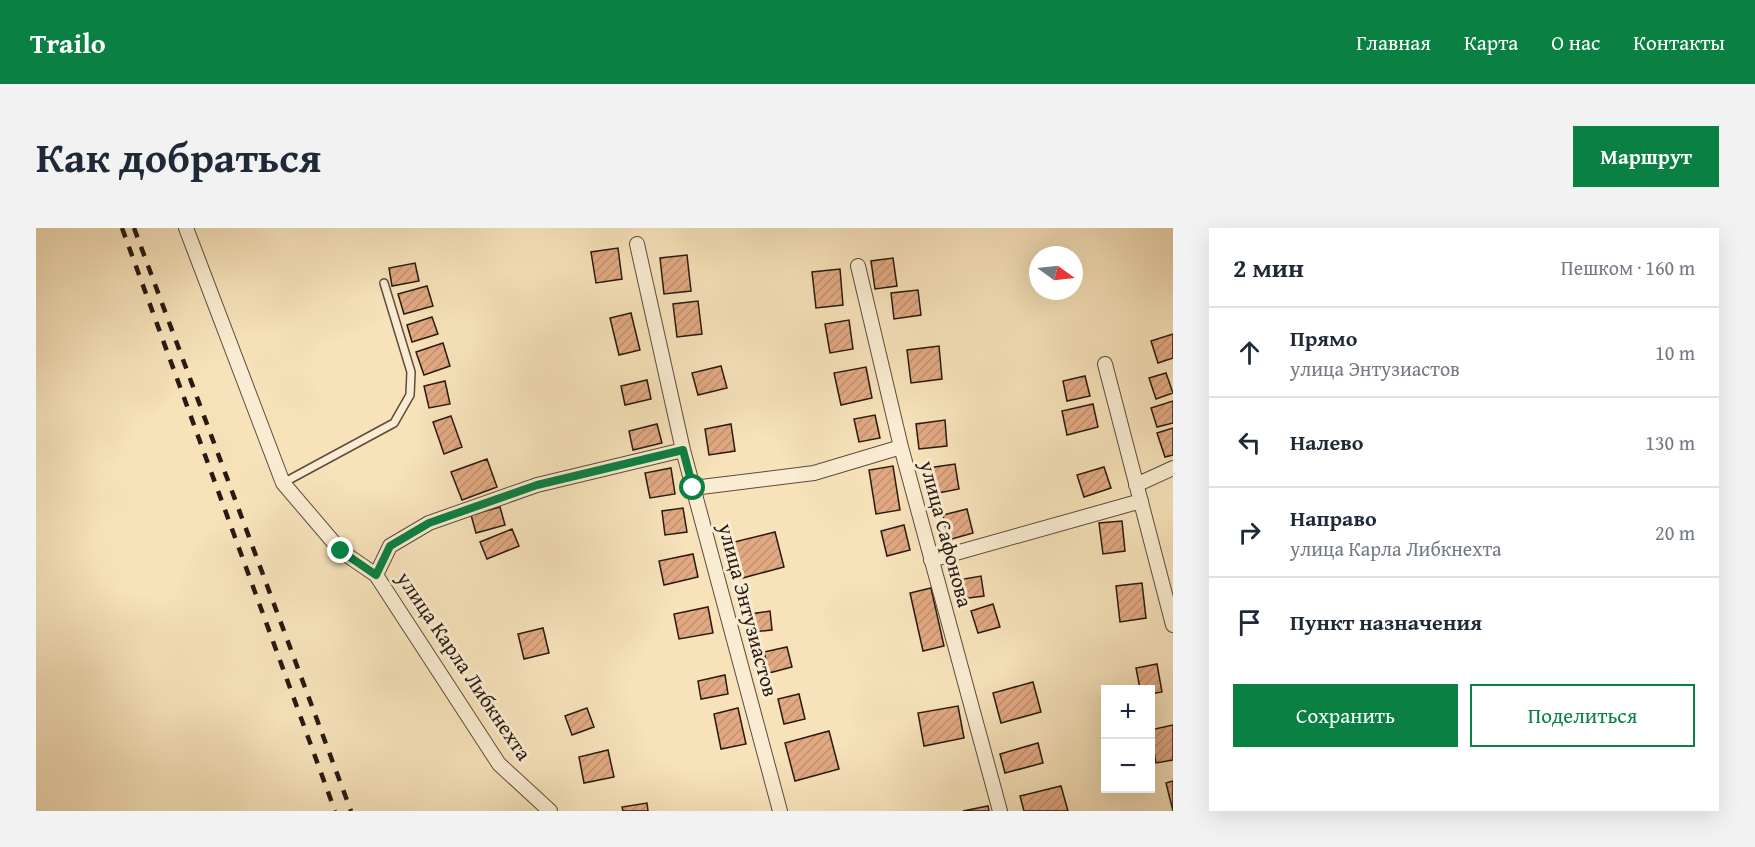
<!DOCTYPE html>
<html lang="ru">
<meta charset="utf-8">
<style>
:root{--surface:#fff;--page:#f2f2f3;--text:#1f2937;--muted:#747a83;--line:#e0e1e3;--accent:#0b8043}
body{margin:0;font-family:"Gentium Book Plus",serif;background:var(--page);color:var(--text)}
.controls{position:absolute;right:18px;bottom:18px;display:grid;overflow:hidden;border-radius:0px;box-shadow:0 6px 24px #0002}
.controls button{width:54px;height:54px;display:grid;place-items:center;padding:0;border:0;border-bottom:2px solid var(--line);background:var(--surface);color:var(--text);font:30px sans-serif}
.compass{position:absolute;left:993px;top:18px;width:54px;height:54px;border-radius:50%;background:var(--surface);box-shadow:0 6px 24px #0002;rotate:105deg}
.stop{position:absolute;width:18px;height:18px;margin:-14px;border:4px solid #0b8043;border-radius:50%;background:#fff}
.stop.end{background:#0b8043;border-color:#fff;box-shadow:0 2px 6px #0008}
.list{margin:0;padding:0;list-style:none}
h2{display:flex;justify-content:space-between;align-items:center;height:78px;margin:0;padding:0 24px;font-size:26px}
h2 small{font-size:20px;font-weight:400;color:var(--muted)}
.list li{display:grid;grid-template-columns:39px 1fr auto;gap:18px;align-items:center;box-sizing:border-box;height:90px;padding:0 24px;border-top:2px solid var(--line)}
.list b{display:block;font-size:22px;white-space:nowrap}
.list p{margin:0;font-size:20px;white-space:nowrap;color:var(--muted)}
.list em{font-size:20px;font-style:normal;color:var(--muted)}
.actions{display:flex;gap:12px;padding:18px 24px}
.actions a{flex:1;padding:14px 0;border:2px solid var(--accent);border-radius:0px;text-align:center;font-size:21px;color:var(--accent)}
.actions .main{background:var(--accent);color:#fff}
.icon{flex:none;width:33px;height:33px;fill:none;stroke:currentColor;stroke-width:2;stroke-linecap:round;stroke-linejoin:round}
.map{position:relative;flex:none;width:1137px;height:583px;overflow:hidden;border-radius:0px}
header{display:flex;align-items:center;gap:36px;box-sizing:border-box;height:84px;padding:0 30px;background:var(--accent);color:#fff}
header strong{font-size:28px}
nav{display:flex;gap:33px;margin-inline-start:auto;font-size:21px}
.intro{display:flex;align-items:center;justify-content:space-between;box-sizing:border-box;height:144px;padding:0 36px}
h1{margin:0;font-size:42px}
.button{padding:15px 27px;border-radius:0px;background:var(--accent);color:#fff;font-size:21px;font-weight:700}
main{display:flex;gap:36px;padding:0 36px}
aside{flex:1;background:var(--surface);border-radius:0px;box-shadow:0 6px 24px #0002}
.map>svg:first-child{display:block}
.building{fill:url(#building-hatch);stroke:#281a11;stroke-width:1.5}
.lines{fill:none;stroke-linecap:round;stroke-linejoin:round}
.lane-casing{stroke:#5c4c3b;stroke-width:10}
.street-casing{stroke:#5c4c3b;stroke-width:16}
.lane{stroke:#faecd2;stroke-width:7}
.street{stroke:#faecd2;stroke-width:14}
.rail{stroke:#281a11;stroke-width:4.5;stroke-dasharray:10 10;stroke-linecap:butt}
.route{stroke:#0b8043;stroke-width:8}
.labels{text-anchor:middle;stroke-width:6;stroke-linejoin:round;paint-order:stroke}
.street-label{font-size:21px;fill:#281a11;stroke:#faecd2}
</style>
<header>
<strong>Trailo</strong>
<nav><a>Главная</a><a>Карта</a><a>О нас</a><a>Контакты</a></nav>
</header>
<div class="intro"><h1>Как добраться</h1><a class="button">Маршрут</a></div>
<main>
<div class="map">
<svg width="1137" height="583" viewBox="0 0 1137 583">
<defs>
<pattern id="building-hatch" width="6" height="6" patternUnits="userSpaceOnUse" patternTransform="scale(1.5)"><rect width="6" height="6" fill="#e2a982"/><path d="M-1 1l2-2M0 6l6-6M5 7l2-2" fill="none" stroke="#c2916f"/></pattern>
</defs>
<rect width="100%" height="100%" fill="#f7e2ba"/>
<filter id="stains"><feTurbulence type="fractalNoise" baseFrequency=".00333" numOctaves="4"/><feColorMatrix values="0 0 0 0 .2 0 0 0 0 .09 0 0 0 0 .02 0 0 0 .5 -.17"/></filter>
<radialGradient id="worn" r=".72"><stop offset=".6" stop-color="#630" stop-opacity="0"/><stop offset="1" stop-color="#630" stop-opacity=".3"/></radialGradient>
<path class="building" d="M582,20L586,51L560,55L555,24Z
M651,27L655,63L628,66L624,30Z
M857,30L861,58L839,61L835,33Z
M379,35L383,53L356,58L353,40Z
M804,41L807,77L780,80L776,44Z
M391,58L397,78L368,86L362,66Z
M882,62L885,87L858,91L855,65Z
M662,73L666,106L641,109L637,76Z
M595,85L604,122L583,127L574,90Z
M396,89L402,106L376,114L371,97Z
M813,92L817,121L794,125L789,96Z
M1137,106V130L1122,135L1115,113Z
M407,115L414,138L388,147L380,124Z
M903,118L906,151L875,155L871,122Z
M685,138L691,160L662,167L656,145Z
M830,139L836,170L805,177L798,145Z
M1130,145L1137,165L1120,171L1113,150Z
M1049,148L1054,168L1031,173L1027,153Z
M611,152L615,171L589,177L585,158Z
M409,153L414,176L393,180L388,158Z
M1137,173V195L1121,199L1115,180Z
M1057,176L1062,199L1031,207L1026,183Z
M839,187L844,210L823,214L818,191Z
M415,188L426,219L408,226L397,194Z
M909,192L911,218L883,221L880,196Z
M621,196L626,215L597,222L593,203Z
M695,196L699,223L673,227L669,201Z
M1137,200V227L1129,229L1121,205Z
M451,231L461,259L426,272L415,244Z
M919,236L923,261L897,266L892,240Z
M857,238L864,282L840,286L833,242Z
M1068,239L1075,260L1048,269L1041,247Z
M635,240L639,266L614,270L609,245Z
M464,279L469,297L440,305L435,287Z
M647,280L651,304L629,307L626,283Z
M931,281L937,305L912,312L907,287Z
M1086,293L1089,323L1067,326L1063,295Z
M868,297L874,322L851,328L845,303Z
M476,301L483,318L451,331L444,314Z
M739,304L748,339L703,351L694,315Z
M657,326L662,349L628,357L623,333Z
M945,348L948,368L925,371L922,352Z
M1106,355L1110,390L1084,394L1080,358Z
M895,360L908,418L887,423L874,365Z
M957,376L964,399L942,405L935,383Z
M672,379L677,405L643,411L638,386Z
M734,383L736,402L716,404L714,386Z
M507,400L513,425L488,431L482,406Z
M751,419L756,439L733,445L728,424Z
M1121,436L1126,464L1114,466V461H1104L1100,440Z
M689,447L692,466L665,471L662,453Z
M997,454L1005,484L965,495L957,465Z
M763,466L769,491L748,496L742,471Z
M922,478L928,510L888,518L882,485Z
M551,480L558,499L536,507L529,488Z
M702,480L710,516L685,521L678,486Z
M1137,497V532L1120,535L1114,502Z
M793,503L803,541L759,553L749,515Z
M1002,515L1007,535L969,545L964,526Z
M572,522L578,549L548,555L543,529Z
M1137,553V583L1130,555Z
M1025,558L1032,583H988L984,568Z
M611,575L612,583H587L586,579Z
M952,578L953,583H927Z"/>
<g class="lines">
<g class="lane-casing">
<path id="lane" d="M247,255L358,195L374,167L375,144L348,55"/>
</g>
<g class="street-casing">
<path id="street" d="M150,0L247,255L305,323L340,347L463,536L514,583
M601,16L647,222L744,583
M822,38L865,219L964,583
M1069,136L1137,397
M1100,257L1137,240
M657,260L778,245L865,219
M895,332L1105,273
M340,347L354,318L393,295L501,257L647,222"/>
</g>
<use href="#lane" class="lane"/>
<use href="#street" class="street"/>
<path class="rail" d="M86,0L299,583
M98,0L315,583"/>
</g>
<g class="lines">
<path class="route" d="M305,323L340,347L354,318L393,295L501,257L647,222L657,260"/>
</g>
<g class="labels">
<g class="street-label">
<text transform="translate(910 306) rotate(75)" y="7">улица Сафонова</text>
<text transform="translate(712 382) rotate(75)" y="7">улица Энтузиастов</text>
<text transform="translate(428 438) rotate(56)" y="7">улица Карла Либкнехта</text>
</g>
</g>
<rect width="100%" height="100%" filter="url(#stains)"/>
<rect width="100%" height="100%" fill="url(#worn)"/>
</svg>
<div class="controls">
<button>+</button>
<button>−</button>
</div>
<svg class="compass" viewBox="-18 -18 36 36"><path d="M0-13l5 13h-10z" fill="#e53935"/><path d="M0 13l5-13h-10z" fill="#747a83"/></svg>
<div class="stop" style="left:657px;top:260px"></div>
<div class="stop end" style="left:305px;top:323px"></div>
</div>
<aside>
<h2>2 мин<small>Пешком · 160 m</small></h2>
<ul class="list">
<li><svg class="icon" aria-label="ahead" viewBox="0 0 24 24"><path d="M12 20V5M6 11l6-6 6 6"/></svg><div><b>Прямо</b><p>улица Энтузиастов</p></div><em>10 m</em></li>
<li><svg class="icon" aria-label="left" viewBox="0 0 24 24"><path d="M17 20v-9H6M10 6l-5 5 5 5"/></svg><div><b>Налево</b></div><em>130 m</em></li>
<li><svg class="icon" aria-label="right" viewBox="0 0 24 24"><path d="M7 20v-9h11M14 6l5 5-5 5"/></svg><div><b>Направо</b><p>улица Карла Либкнехта</p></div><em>20 m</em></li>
<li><svg class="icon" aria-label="arrive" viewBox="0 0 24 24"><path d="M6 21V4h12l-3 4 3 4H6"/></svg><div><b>Пункт назначения</b></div></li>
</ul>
<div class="actions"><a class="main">Сохранить</a><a>Поделиться</a></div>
</aside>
</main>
